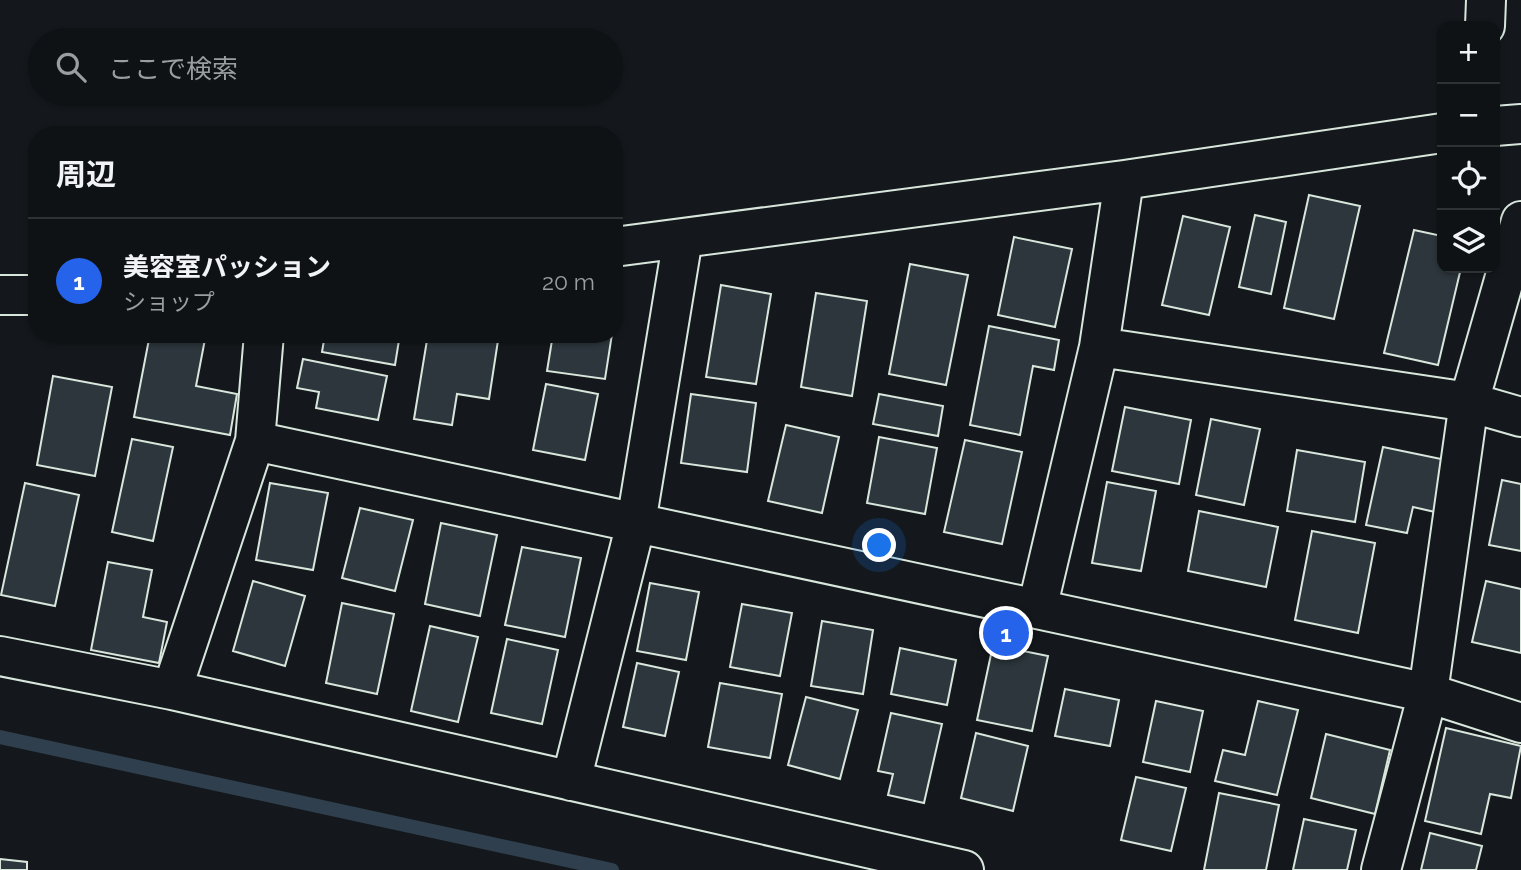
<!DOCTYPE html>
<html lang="ja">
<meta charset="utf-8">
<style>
:root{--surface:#0f1215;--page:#181b1e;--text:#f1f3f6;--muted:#9b9ea0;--line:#2f3234;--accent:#2563eb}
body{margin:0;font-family:Raleway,"Noto Sans JP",sans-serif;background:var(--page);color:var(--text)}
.controls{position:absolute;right:21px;top:21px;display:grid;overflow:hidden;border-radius:14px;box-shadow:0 2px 5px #0004}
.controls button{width:63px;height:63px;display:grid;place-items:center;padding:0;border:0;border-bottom:2px solid var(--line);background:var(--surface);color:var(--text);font:35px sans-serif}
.you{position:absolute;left:880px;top:546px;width:24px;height:24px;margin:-18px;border:5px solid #fff;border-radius:50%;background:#1a73e8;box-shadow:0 0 0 10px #1a73e833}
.badge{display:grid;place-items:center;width:46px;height:46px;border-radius:50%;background:var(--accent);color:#fff;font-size:23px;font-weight:700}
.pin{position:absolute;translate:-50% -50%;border:4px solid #fff;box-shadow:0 2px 7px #0006}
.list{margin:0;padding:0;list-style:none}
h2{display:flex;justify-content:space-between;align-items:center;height:91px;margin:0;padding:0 28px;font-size:30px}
h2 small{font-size:23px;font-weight:400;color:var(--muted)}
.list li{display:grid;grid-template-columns:46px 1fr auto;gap:21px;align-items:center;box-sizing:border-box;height:126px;padding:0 28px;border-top:2px solid var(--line)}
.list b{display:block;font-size:26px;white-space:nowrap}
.list p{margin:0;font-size:23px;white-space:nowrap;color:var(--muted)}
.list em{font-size:23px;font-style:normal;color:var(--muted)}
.icon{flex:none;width:38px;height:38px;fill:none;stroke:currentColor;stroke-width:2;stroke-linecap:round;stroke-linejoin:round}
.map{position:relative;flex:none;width:1521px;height:870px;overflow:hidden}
.search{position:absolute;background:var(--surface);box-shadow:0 2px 5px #0004;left:28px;top:28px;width:595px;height:77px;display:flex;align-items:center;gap:18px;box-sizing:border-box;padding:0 24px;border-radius:38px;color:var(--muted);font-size:26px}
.panel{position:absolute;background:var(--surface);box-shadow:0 2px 5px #0004;left:28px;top:126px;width:595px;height:217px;border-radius:28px}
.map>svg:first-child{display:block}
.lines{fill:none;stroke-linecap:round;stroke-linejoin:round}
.stream{stroke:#2f3f4d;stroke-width:14}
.building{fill:#2c363c;stroke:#d8e6dc;stroke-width:2}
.minor-casing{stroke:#d8e6dc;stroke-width:42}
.minor{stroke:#14181c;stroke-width:38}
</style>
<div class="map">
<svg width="1521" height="870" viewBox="0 0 1521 870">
<rect width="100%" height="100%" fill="#14181c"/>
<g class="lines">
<path class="stream" d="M0,737L612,870"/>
</g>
<path class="building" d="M1309,195L1360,206L1334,319L1284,308Z
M1255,215L1286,222L1271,294L1239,287Z
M1183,216L1230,227L1209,315L1162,305Z
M1414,230L1442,236V268H1461L1438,365L1384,353Z
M1014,237L1072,249L1055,327L998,315Z
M910,264L968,275L946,385L889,374Z
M721,285L771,294L756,384L706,377Z
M816,293L867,301L852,396L801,387Z
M989,326L1059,340L1054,370L1033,366L1020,435L970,425Z
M150,334H206L196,386L237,394L230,435L134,417Z
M325,334H400L395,365L322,352Z
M428,334H499L489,399L457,394L452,425L414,419Z
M553,334H612L605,379L547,371Z
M303,359L387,376L378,420L316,408L319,392L297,388Z
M53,376L112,387L95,476L37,465Z
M546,384L598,394L585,460L533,450Z
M691,394L756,403L747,472L681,463Z
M879,394L943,406L938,436L873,424Z
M1125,407L1191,420L1179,484L1112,471Z
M1211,419L1260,429L1244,505L1196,495Z
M786,425L839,437L822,513L768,501Z
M879,437L937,448L925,514L867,503Z
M132,439L173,447L153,541L112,532Z
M965,440L1022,452L1002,544L944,532Z
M1383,447L1446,460L1435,512L1413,507L1407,533L1366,525Z
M1297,450L1365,462L1355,522L1287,511Z
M1502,480L1521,484V551L1489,545Z
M1107,482L1156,491L1141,571L1092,563Z
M25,483L79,495L55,606L1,595Z
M270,483L328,493L313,570L256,560Z
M360,508L413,520L395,591L342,578Z
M1199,511L1278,527L1266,587L1188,571Z
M441,523L497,535L480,616L425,604Z
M1312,531L1375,543L1358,633L1295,620Z
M522,547L581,558L565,637L505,625Z
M108,562L152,570L143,617L167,622L159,663L91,650Z
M253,581L305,596L285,666L233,651Z
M1486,581L1521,589V653L1472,642Z
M650,583L699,592L686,660L637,651Z
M342,603L394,614L377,694L326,683Z
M742,604L792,613L780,676L730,667Z
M822,621L873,630L863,694L811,686Z
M430,626L478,637L458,722L411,711Z
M507,639L558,650L542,724L491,713Z
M993,645L1048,656L1032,731L977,720Z
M900,648L956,660L947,705L891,694Z
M637,663L679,672L665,736L623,727Z
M720,683L782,694L770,758L708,747Z
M1065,689L1119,700L1110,746L1055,736Z
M806,697L858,710L840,779L788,765Z
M1156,701L1203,711L1190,772L1143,762Z
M1258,701L1298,710L1277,795L1215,781L1223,750L1245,755Z
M891,713L942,724L924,803L888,795L893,774L878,771Z
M1446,728L1521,746L1511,798L1490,794L1481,834L1425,821Z
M976,733L1028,746L1013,811L961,798Z
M1326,734L1390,750L1375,814L1311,798Z
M1136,777L1186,788L1171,851L1121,840Z
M1219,793L1279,805L1266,870H1204Z
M1304,819L1356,830L1347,870H1293Z
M1430,833L1482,846L1476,870H1421Z
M0,859L27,862V870H0Z"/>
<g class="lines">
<g class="minor-casing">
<path id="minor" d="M1485,26L1486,0
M1495,126L1521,124
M614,247L1124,180L1442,133
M0,295H37
M264,334L255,441L1428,693L1521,723
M1099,347L1469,402L1521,417
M1037,609L1099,347L1124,180
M0,656L172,690L255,441
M172,690L964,870
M571,781L636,523L683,238
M1381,870L1428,693L1469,402L1521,221"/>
</g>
<use href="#minor" class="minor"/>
</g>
</svg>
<div class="controls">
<button>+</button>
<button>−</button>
<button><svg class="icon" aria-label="locate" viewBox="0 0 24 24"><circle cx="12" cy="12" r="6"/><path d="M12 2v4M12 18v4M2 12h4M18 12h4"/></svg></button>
<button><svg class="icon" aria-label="layers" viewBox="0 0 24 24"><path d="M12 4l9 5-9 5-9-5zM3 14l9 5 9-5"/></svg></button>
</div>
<div class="you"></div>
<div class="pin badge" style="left:1006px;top:633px">1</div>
<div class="search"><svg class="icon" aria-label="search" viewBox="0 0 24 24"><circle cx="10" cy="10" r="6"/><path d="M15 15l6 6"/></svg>ここで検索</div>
<section class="panel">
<h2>周辺<small></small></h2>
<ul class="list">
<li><span class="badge">1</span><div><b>美容室パッション</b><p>ショップ</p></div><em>20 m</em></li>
</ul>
</section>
</div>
